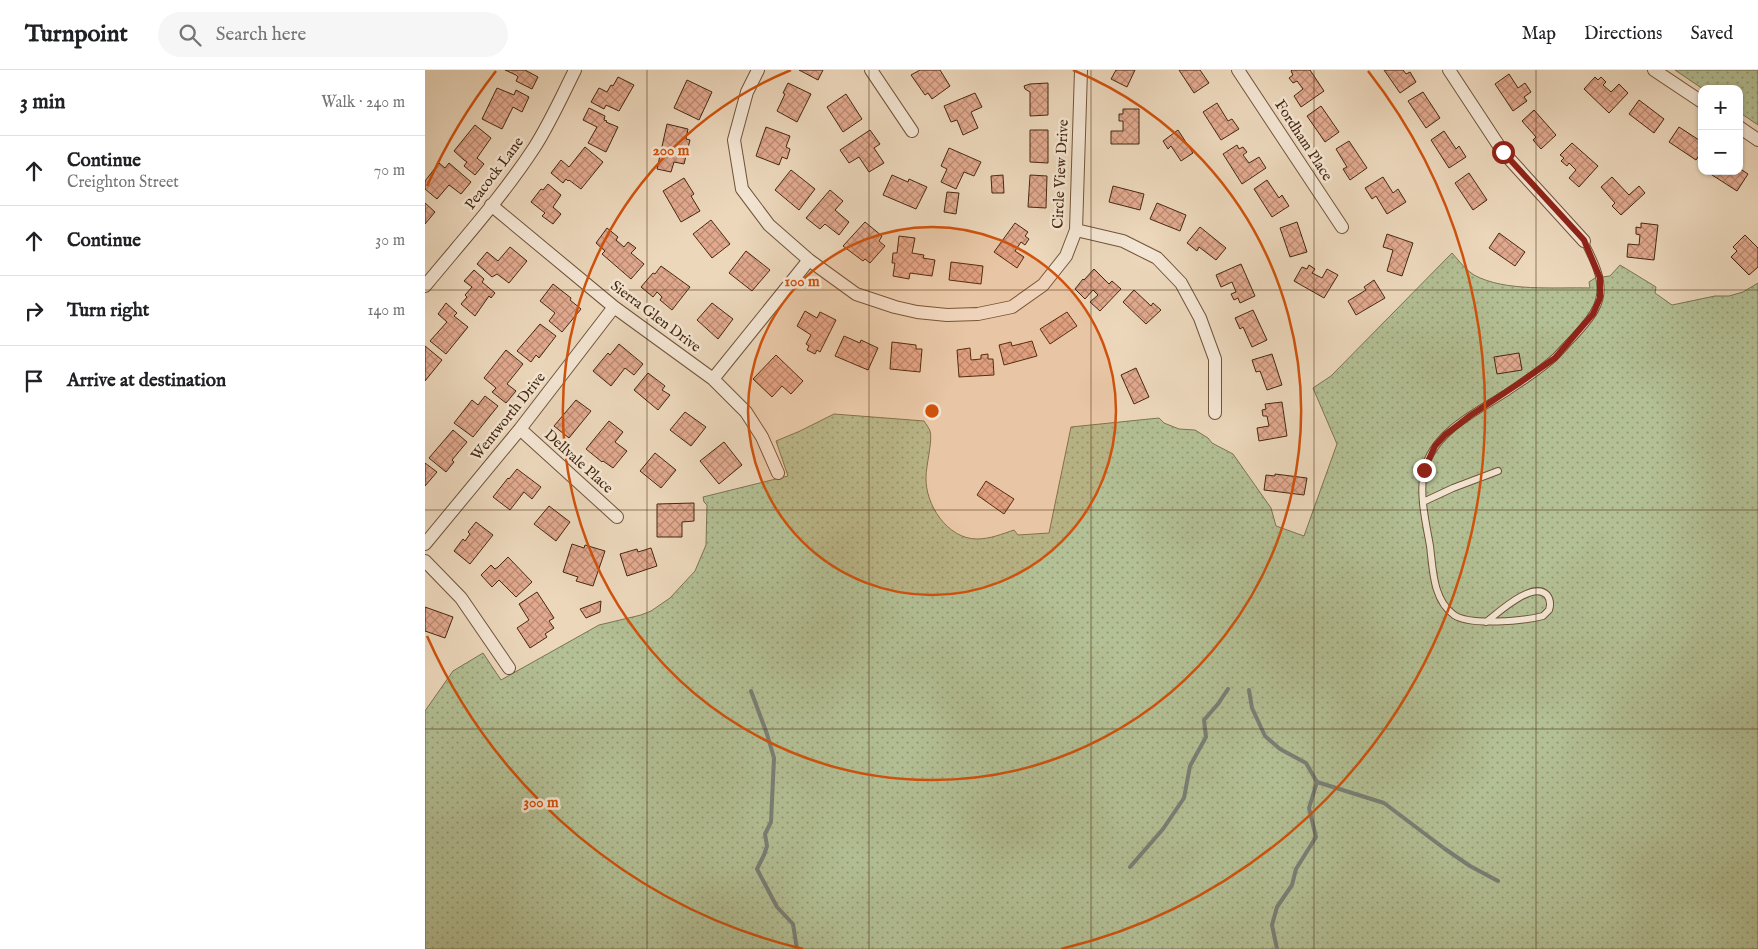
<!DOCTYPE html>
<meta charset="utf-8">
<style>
:root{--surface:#fff;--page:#f6f6f6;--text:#202124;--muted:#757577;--line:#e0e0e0}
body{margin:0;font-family:"IM FELL English",serif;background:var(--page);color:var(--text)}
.controls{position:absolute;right:15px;top:15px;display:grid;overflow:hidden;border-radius:10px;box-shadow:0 1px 4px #0004}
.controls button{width:45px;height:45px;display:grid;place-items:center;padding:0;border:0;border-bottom:1px solid var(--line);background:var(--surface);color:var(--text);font:25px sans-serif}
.stop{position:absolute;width:15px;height:15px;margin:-11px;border:4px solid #8f2418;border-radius:50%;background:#fff}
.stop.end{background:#8f2418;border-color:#fff;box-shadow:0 1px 5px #0008}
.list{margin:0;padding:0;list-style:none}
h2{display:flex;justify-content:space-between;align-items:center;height:65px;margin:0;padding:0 20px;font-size:21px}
h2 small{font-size:16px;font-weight:400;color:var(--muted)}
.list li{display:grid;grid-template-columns:32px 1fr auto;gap:15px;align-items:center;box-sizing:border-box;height:70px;padding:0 20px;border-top:1px solid var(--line)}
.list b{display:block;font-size:19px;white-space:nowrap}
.list p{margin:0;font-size:16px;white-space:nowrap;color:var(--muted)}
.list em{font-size:16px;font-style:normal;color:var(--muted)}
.icon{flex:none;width:28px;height:28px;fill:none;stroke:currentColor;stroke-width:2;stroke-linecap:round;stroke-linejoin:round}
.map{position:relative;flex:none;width:1333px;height:879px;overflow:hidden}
header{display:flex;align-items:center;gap:30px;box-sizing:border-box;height:70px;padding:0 25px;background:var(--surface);border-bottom:1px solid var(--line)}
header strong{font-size:24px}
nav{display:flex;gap:28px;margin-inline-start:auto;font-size:18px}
.search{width:350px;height:45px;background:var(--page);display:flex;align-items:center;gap:12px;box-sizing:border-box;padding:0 18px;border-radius:28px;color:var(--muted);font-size:19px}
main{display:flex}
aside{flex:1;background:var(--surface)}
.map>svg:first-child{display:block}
.grass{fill:url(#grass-dots);stroke:#7c7452}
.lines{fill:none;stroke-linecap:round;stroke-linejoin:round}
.stream{stroke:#7a7e75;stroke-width:4}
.building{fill:url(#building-cross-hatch);stroke:#46280f}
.lane-casing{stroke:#70543a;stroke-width:8}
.street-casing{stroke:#70543a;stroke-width:14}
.lane{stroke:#f3e5d3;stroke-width:6}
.street{stroke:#f3e5d3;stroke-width:12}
.route{stroke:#8f2418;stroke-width:6}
.grid{fill:none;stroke:#46280f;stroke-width:1;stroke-opacity:0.55}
.ring{fill:none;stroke:#d0520c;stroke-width:2.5}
.labels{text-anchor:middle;stroke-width:5;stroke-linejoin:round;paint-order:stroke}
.street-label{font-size:15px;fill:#46280f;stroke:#f3e5d3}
.centre{fill:#d0520c;stroke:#f3e5d3;stroke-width:2.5}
.ring-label{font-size:15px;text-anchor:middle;font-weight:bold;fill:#d0520c;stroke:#f3e5d3;stroke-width:5;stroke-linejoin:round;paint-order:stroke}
</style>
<header>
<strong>Turnpoint</strong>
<div class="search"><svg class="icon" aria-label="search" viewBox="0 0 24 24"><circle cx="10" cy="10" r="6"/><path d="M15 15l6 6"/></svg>Search here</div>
<nav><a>Map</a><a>Directions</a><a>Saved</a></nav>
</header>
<main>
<aside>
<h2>3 min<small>Walk · 240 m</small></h2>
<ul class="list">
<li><svg class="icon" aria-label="ahead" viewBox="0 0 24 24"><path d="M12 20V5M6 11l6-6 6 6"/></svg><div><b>Continue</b><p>Creighton Street</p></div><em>70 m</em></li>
<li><svg class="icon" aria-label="ahead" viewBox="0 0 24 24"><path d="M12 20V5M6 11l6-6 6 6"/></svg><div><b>Continue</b></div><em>30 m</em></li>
<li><svg class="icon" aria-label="right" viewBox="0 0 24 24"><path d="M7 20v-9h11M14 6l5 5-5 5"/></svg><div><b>Turn right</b></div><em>140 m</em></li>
<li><svg class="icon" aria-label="arrive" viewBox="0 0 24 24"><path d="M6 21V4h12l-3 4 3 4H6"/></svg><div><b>Arrive at destination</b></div></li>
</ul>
</aside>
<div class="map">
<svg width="1333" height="879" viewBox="0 0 1333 879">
<defs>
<pattern id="grass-dots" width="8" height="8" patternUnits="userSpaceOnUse" patternTransform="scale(1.25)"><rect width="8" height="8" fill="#b3bf94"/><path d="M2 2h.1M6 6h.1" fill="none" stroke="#939b77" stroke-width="1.8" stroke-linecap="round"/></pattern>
<pattern id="building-cross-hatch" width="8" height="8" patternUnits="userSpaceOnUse" patternTransform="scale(1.25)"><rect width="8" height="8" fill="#e2a98f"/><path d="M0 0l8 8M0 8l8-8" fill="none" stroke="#b98a73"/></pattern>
</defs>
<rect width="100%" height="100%" fill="#ecd7bb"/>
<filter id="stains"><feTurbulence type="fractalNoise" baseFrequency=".004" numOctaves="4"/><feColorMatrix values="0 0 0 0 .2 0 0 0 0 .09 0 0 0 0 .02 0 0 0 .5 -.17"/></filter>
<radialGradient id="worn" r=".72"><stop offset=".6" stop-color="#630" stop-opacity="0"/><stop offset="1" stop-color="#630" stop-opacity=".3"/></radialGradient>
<path class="grass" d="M1250,0H1333V55L1314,42V19H1278Z
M1027,183C1034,191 1041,200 1049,205C1080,222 1130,217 1165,218L1164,212L1170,208L1185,206L1195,195L1231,217L1230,223L1247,235L1290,226H1304L1318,222L1333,213V879H0V641L28,601L58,583L76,610L174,555L216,545L226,541L245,528L270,501L281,475L282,435L279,432L278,427L363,406L351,371L375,361L409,344L499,351C501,354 504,358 505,361C508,369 501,396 501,407C500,434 522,469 552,469C565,469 577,464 589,460L593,465L624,463L646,357L734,348L739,353L754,359L770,360L783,368L787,373L808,384L846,438L851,456L879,466L912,374L888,318L906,306Z"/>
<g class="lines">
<path class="stream" d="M824,620L827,638L840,666L855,679L881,693L892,712L959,733L1020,779L1045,796L1073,811
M326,621L342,664L349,688L346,752L340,764L342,776L339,785L332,799L352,837L368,854L372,879
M705,797L738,759L759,728L765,696L781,667L779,650L793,634L803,619
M852,879L847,855L852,837L867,815L871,799L891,767L884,738L892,712"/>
</g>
<path class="building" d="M80,0H100L113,7L107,19L91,11L93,7L91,5Z
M374,0H398L393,10Z
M495,0H515L525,16L507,29L503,23L500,25L486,5Z
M691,0H710L702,17L686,9Z
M754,0H775L784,13L769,23Z
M867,0H885L899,21L876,37L869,26L878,19L872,11L868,13L864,8L868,5L866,1Z
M959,0H978L981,4L985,2L991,12L975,23Z
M1084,4L1093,18L1100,13L1106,22L1099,27L1102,31L1088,41L1070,14Z
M193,7L209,15L194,41L181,35L179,39L166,32L174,18L182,22L186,15L188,16Z
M1170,7L1173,10L1176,7L1181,12L1178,15L1186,22L1194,14L1203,23L1184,43L1159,19Z
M262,10L287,22L274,50L249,38Z
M363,13L386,24L372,52L352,41L360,24L358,23Z
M623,13V45L605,46V22L600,19L599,16L605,14Z
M72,18L89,25L91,20L104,27L97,42L88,37L77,59L57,49Z
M998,22L1015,48L1001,58L983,31Z
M550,23L557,37L546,42L553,58L538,65L532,50L526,52L519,36Z
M421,24L437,49L418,62L402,37Z
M1214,30L1239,49L1229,63L1204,44Z
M792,33L803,51L807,49L814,59L796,70L778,42Z
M896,36L914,62L900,72L882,46Z
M164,38L180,46L179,50L182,51L181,52L193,57L181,82L163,73L172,57L158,50Z
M698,39H714V74H686V61H698V51H694V44H698Z
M1109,40L1131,65L1116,79L1108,70L1111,67L1097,51Z
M242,54L263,59L261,69L265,70L259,94L249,92L246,102L232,99Z
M50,55L66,68L52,88L59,94L50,105L39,96L42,92L39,90L29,81Z
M341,57L365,66L361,77L365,79L362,89L357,87L354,95L331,86Z
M1254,57L1277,72V81L1271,90L1244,72Z
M445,60L455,74L449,78L459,93L444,102L434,87L424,93L415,80Z
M605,60H623V93L605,92Z
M753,60L768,83L756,91L746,76L743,79L738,71Z
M1019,61L1031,79L1034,76L1041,87L1024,98L1006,70Z
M924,71L942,98L925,110L918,99L922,97L911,79Z
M1147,73L1173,96L1154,117L1144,108L1151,100L1144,93L1142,96L1136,91L1139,88L1135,85Z
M812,75L814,79L818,77L822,82L818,85L824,93L834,87L841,98L817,114L798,84Z
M160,77L178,92L156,119L144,110L143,111L141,109L138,113L126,103L136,90L144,97Z
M524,78L556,92L549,106L539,102L531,119L516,112L522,99L516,96Z
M14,93L20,98L24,93L46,112L36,124L24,115L12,129L0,119V111Z
M1314,98L1323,104L1312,121L1284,103L1314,101Z
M366,100L390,119L374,140L350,120Z
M1044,103L1062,130L1048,140L1030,113Z
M467,105L483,112L484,109L502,117L491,139L458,125Z
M578,105L579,123H567L566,106Z
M605,105L622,106L621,138L603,137Z
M958,107L968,123L973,119L981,132L962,144L951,126L947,129L940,118Z
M1187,107L1204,125L1214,116L1220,123L1196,145L1187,136L1190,133L1176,117Z
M259,108L269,124L266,126L275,141L256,152L238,121Z
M842,110L854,128L857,125L864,136L847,147L829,119Z
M123,114L136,125L128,137L136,144L128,154L117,146L120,143L106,132L116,119L118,120Z
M688,116L719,124L715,140L684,132Z
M405,120L418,131L410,140L424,152L414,165L400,154L395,159L381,148Z
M522,122L534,123L531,144L519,142Z
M0,133L10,142L0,154Z
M732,133L761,145L755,161L725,149Z
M286,150L305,174L287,188L268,164Z
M440,152L457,166L454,171L460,176L445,193L440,189L438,191L418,176Z
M872,152L882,182L865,187L855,158Z
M590,153L603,162L600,166L604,169L600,175L596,172L590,181L599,187L592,198L569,182Z
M1216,153L1233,155L1229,190L1202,187L1203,174L1214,175L1215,165L1211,164V157L1216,158Z
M775,157L801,178L791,190L774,177L772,181L762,173Z
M182,158L193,167L191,170L199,177L203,172L211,178L206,183L219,194L206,209L177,184L180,181L171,173Z
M1074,163L1100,182L1090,196L1064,178Z
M962,164L988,173L977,206L962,201L968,180L958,177Z
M1320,165L1333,178V197L1324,205L1306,187L1312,181L1308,177Z
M474,166L490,168L487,183L499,185L498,188L510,190L507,206L485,203L484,209L468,206L470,193H467L468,183H472Z
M85,177L102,191L84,213L72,204L67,207L52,194L62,182L73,191Z
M321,181L345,200L327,221L304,203Z
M526,192L558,196L556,214L524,210Z
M816,194L830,226L815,233L813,228L809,230L806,224L811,222L807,212L796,217L791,205Z
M884,195L890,199L887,203L897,208L902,199L913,205L899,228L869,211L877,197L882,199Z
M236,196L265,217L247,240L235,230L237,227L232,222L228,227L216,217L228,203L230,204Z
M669,199L684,214L687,211L696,219L675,241L665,232L673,225L668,220L660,229L650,219L658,209L659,210Z
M49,200L59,209L57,212L70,223L66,228L64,226L50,246L36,234L42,227L40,225L47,217L39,211Z
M949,210L960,228L931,245L923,231L941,220L939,217Z
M128,214L146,228L145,230L156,239L137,262L124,251L130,243L115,231Z
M709,220L726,236L728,233L736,240L721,254L698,232Z
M21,233L32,243L29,246L43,257L21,284L5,271L22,252L13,244Z
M287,233L308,249L293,269L272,250Z
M828,240L842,270L827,277L818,257L815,259L810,248Z
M380,241L392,248L395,242L411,250L395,282L392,280L390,284L382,280L384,276L381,274L386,265L372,256Z
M642,242L652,256L625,274L615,259Z
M115,254L131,266L114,288L111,285L106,292L92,281Z
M419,266L435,273L436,270L453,278L443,300L410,286Z
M607,271L612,286L579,295L574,275L586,272L587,276Z
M467,272L491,275V279H497L495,302L465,299Z
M194,274L218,294L209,305L200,298L186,316L168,301L183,283L185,285Z
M0,276L17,290L0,311Z
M545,278L546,290L556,289V285L563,284V289H568L569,305L534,307L532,280Z
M81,280L98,294L82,314L91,321L81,333L67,322L71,318L59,308Z
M1094,283L1097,300L1072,304L1069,287Z
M847,284L857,315L842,320L835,301L831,302L827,290Z
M351,285L378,311L366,324L357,316L347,327L328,309Z
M711,298L724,327L709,334L696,305Z
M223,303L240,316L237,320L245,325L233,340L209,320Z
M60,326L73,336L48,367L29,353L47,330L53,335Z
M151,330L166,341L144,368L129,356Z
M857,332L862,366L834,371L832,358L844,356L842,346H838L837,340L841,339L840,334Z
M260,342L281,357L266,376L245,360Z
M184,351L198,362L190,372L202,381L188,398L178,391L177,392L161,379Z
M28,360L42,372L27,390L29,392L21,402L4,388Z
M299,372L317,395L294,414L275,391Z
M230,383L251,400L236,418L215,401Z
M0,393L12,402L0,416Z
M92,399L116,417L107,429L99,422L85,440L68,427L83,408L84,409Z
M850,404L882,408L879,425L839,420L841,405L850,406Z
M561,411L589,429L579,444L552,425Z
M269,433V451L257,452V467H232V434Z
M124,436L145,452L131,471L109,454Z
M51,452L68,465L45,494L29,481L38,469L40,471L45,464L43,462Z
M147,474L159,478L160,475L180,481L168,516L151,511L153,507L138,502Z
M226,478L232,496L202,506L195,484L212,479L213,482Z
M83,487L107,512L91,527L74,510L67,517L56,505L66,495L70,499L73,497Z
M112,522L129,548L124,551L129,558L120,564L122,567L105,578L92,558L104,550L94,534Z
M176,531L175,542L161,548L155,539Z
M0,537L28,547L20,568L0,561Z"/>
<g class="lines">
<g class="lane-casing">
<path id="lane" d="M998,432L1028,418L1073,401
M1061,552C1073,543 1108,510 1122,525C1125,529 1126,534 1124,540L1118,546C1099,551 1045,556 1029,545C1008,530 1008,500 1005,476C1001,453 994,425 999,401C1008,362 1050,343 1081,323C1097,312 1115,301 1130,287C1136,281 1142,274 1148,268C1156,259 1166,249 1171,238C1183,215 1169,191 1159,171"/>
</g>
<g class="street-casing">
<path id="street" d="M333,0L322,22L309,70L317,119L344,155L384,190L431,224L470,237L492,242L522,245L553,244L587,237L618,215L641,186L651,160L656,0
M446,0L487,61
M813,0L917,157
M1024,0L1078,82L1159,171
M1229,0L1277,32
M1314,57L1333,70
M66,135L189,237L288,309L321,342L337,367L353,403
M651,160L698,171L732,188L756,213L775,248L790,289V343
M0,216C37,171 77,127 109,78C125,53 137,26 150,0
M288,309L384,190
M95,359L192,447
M0,474L95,359L189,237
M0,491L36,528L84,598"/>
</g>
<use href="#lane" class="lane"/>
<use href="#street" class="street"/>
</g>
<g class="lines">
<path class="route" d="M999,400L1010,376L1020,365L1046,345L1093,314L1130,288L1168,244L1175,228V208L1159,170L1078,82"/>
</g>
<path class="grid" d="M222,0V879M444,0V879M666,0V879M889,0V879M1111,0V879M0,220H1333M0,440H1333M0,659H1333"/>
<circle cx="507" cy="341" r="184" fill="#d0520c" fill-opacity=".12"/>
<g class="ring">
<circle cx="507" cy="341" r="184"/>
<path d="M648 0A369 369 0 1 1 366 0"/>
<path d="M378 879A553 553 0 0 1 2 566M2 116A553 553 0 0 1 71 1M943 1A553 553 0 0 1 636 879"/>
</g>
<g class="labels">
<g class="street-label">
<text transform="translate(879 70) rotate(57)" y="5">Fordham Place</text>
<text transform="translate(69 103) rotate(-53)" y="5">Peacock Lane</text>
<text transform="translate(635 104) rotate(-87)" y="5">Circle View Drive</text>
<text transform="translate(231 246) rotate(37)" y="5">Sierra Glen Drive</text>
<text transform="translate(83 346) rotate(-51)" y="5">Wentworth Drive</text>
<text transform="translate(154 391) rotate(42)" y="5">Dellvale Place</text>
</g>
</g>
<circle cx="507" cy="341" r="8" class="centre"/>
<g class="ring-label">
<text x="246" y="85">200 m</text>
<text x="377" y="216">100 m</text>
<text x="116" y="737">300 m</text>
</g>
<rect width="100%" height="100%" filter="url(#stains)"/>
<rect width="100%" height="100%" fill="url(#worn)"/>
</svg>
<div class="controls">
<button>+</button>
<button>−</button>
</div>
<div class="stop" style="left:1078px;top:82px"></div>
<div class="stop end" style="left:999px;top:400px"></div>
</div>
</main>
